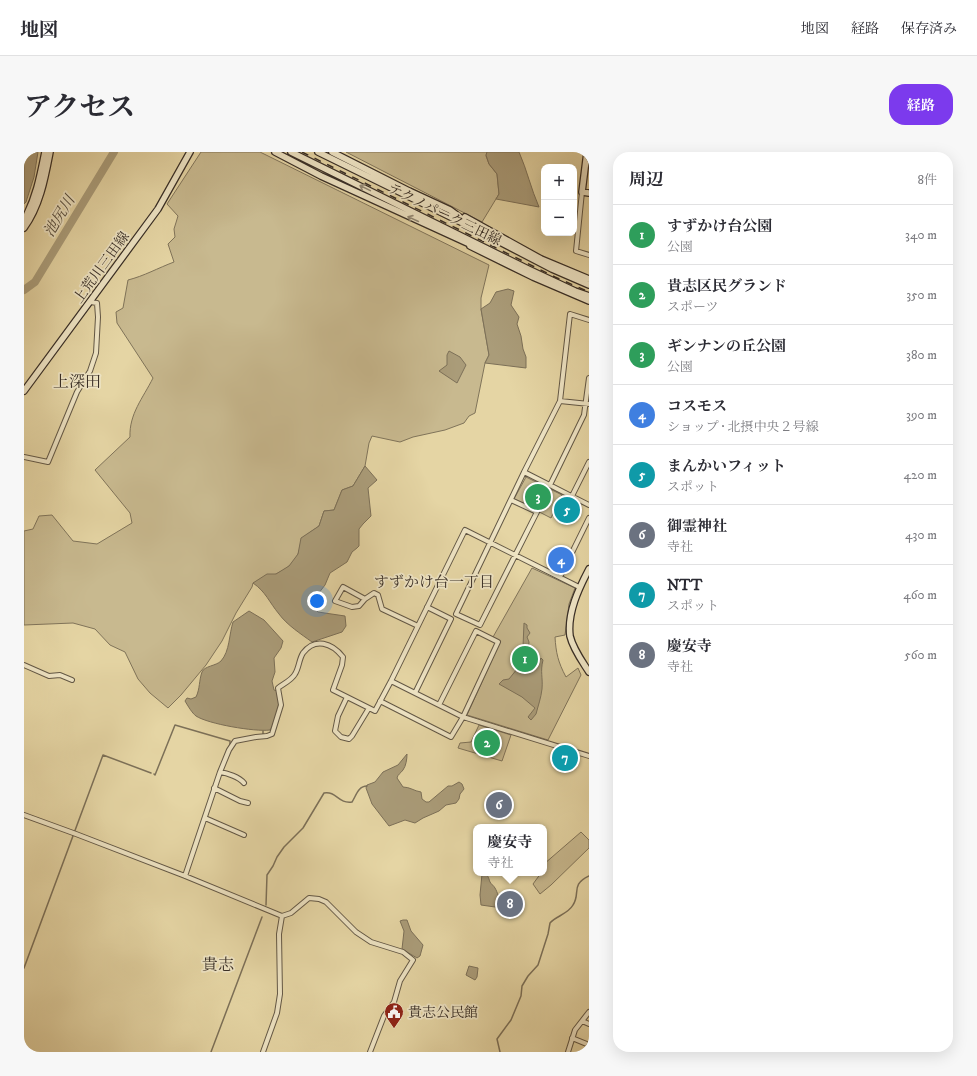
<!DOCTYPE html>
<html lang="ja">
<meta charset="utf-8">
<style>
:root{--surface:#fff;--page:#f7f7f7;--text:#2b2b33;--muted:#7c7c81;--line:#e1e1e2;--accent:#7c3aed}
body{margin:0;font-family:"IM FELL DW Pica","Noto Serif JP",serif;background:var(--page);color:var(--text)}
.controls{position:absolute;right:12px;top:12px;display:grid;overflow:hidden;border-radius:8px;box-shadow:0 4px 16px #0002}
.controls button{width:36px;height:36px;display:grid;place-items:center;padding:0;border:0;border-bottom:1px solid var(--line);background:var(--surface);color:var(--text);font:20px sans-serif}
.you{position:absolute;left:293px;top:449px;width:14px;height:14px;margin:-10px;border:3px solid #fff;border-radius:50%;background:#1a73e8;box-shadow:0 0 0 6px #1a73e833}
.badge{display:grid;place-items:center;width:26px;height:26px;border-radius:50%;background:var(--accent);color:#fff;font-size:13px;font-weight:700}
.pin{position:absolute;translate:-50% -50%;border:2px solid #fff;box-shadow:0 1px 4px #0006}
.popup{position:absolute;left:449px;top:672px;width:74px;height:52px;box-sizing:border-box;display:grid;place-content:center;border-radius:8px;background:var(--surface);filter:drop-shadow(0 1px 3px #0005);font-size:13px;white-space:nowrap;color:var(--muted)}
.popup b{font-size:15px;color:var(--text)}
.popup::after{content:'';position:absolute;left:50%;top:100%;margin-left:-8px;border:8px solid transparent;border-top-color:var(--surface)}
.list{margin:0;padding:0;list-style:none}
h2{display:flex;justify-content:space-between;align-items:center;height:52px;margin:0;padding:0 16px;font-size:17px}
h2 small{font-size:13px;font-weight:400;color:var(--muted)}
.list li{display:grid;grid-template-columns:26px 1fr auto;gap:12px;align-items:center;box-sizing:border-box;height:60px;padding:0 16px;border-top:1px solid var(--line)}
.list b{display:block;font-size:15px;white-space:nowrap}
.list p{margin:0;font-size:13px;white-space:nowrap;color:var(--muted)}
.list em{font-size:13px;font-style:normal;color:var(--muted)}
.map{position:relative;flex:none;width:565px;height:900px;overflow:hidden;border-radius:16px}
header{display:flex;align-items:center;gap:24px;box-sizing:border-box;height:56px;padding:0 20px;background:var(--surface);border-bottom:1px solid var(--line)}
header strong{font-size:19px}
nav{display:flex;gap:22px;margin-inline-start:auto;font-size:14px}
.intro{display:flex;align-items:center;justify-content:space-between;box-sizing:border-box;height:96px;padding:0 24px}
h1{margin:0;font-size:28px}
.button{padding:10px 18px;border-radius:16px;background:var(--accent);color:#fff;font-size:14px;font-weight:700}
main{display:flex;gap:24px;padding:0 24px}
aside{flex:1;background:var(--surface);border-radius:16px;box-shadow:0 4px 16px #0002}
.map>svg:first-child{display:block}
.green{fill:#c8b98f;stroke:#80745a}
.water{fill:#aa9c79;stroke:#7c7058}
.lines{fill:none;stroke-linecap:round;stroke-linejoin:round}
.stream{stroke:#7c7058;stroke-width:1.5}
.river{stroke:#aa9c79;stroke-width:8}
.street-casing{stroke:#635846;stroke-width:6}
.secondary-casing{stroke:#382e26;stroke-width:8}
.street{stroke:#eee4c4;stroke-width:4}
.secondary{stroke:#eee4c4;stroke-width:5.5}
.rail{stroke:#382e26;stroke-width:1.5;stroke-dasharray:7 7;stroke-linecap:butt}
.oneway{stroke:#938975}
.labels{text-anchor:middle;stroke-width:3.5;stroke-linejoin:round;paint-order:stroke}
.street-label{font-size:14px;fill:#382e26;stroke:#eee4c4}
.poi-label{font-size:14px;fill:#382e26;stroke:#eee4c4;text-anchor:start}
.water-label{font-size:15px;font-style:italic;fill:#544a3b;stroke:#eee4c4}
.neighbourhood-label{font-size:15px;fill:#382e26;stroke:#eee4c4}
.quarter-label{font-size:16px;fill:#382e26;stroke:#eee4c4}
</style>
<header>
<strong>地図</strong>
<nav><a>地図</a><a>経路</a><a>保存済み</a></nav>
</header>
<div class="intro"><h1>アクセス</h1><a class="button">経路</a></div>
<main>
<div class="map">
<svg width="565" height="900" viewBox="0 0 565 900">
<rect width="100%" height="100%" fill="#e5d5a4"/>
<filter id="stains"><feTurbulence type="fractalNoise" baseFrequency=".005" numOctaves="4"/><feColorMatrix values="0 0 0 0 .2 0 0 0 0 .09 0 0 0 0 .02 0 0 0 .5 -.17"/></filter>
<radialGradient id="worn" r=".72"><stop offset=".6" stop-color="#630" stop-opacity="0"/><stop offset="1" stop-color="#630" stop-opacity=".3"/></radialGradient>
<path class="green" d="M177,0H236L465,113L457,146V157L465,203L461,211L451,261L445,264L440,271L421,278L389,285L376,290L348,284L345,291L341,314L329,334L318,338L310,358L300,359L295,374L278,386C277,391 276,397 274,402C267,419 245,425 229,431L228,435L212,461L198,489L182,513L157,543L144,556L126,541L114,527L101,500L86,493L71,477L49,471L0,473V379L9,377L15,364L28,363L49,389L73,392L108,371L106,361L71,318L106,285C105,262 119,246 129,226L93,171L92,160L99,156L104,128C120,124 134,116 150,110L144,92L151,85L150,77L154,64L143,52Z
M322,0H463L462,4L465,12L473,22L475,42L458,70Z
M502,325L538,343L527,366L490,347Z
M508,416L551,436L545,452L541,483L531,485C532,501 534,510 542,525L554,516L557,523L524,588L443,563L476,490L469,485Z
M455,573L487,583L478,609L434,596L436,591L447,590Z
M557,680L565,688V696L527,733L516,742L509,732L517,721H520V712Z"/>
<path class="water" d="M0,0H14L10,25L2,50L0,52Z
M463,0H495C503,18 507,37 515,55L472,47L475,42L473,22L465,12L462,3Z
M484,137L490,139L487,153L495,165L493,172L497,184L499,197L502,205V216L461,211L465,203L457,157L466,151L472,140Z
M425,199L436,205L442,213L433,231L415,219L423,213V203Z
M341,314L353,328L344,336L347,364L339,372L335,377V394L333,396L328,400L323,410L306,421L301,433L291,446L290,456L294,460L321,464L322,474L318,480L288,490C277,482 263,473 255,462C245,450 242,440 229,431L243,422H252L265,414L274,402L277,386L295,374L300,359L310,358L318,338L329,334Z
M225,459L240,468L259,489L257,496L250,506L251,520L248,529L250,538L253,539L256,552L248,575L246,578C231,580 184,572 172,564C168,561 164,554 161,549L163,546L167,547L172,545C176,537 175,528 178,520C180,514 192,514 197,509C206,499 205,482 209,470Z
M500,471L503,473V476L506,481L503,485L505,490L504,500L512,509L516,508L517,506L519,508C516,520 519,525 518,537C517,546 514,554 512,562L507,568L504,565L511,556L498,545L475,532L479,528L485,527L497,512L499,495Z
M383,602C383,607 382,614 379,618C376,622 374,622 373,626L379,635C386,635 390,639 397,640L398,647L402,650H405L424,634H428L435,630L438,632L440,637L436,642L435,647L432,651L422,653L415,659L399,666L391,671L381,668L365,674L348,652L342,636L343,633L351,630L359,620L374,613Z
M458,722C465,723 464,725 466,730C467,732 470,734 471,736C474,741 474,746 479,751L478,756L457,753L456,743Z
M379,768H383L387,779L399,793L396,804L393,806L378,797L380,779L376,769Z
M445,814L454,816L453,825L451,828L442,823Z"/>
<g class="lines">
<path class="stream" d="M239,582V579
M130,622L131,623L151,573L206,589V592
M242,753L243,723L249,714L253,705L260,695L279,676L300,641C313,639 314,652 328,650C332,644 334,634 343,634
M0,816L79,603L127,621
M187,900L238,765
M476,900L473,887L487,868L497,844L498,834L504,824L514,813L524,782L526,771C532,764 544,762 549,753C557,741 546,733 565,724"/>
<path class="river" d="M0,138L11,130L90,0"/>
<g class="street-casing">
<path id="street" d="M558,40L552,99L565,103
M536,249L565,252
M0,305L24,310L53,240L66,219L72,201L74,165L73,151L66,150
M500,320L565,353
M526,333L560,263L565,226
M548,344L565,310
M487,348L513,360L456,473L432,462L500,320L536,249L546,162L565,168
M536,425L565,366
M341,447L319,435L311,449L328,455L335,454L341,447L350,441L354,443L358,457L394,474
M0,513L25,524L36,523L48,528
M367,529L439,565L565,604
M391,541L427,467L403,455
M323,545L314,564L311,579L317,585L325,587L328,584L345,556
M356,549L427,585L439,565L474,490L452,479L415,553
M196,620C203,621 215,625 220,631
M190,636L216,649L224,651
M0,663L52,682L161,724L258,764L267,761L285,746L295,747L302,750L332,780L347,790L379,800L389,808L376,829L370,850L360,864L346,900
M181,666L220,683
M161,724L196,620L205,598L211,589L232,585L243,584L248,582L257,553L254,536C259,532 268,528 271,522C275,516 275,507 279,501C291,485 308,491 319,505L318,513L309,538L351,559L367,529L441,378L555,435
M558,869L565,872
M548,886L565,893
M239,900L253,861L256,842L255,782L258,764
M544,900L551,878L565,860"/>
</g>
<g class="secondary-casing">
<path id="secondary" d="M251,0L297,24L450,94
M267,0L504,117L551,139L565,144
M294,0L449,76L528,117L565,133
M308,0L385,39L426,58L445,72
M563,0L558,40L565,41
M441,65L517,107L565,127
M0,68C12,46 16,25 21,0
M0,76C16,54 21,26 26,0
M446,94L509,125L565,149
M0,239L134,57L166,0
M565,417C555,436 543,461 546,484C549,497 558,509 565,520"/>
</g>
<use href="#street" class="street"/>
<use href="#secondary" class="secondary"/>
<path class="rail" d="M278,0L531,125L565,140"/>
</g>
<defs><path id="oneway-shaft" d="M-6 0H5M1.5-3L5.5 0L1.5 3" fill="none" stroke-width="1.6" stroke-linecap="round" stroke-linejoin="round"/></defs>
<g class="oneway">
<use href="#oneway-shaft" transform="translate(341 36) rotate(-154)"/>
<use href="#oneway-shaft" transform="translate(389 67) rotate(-155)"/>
</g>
<defs>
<g id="civic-pin" transform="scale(1)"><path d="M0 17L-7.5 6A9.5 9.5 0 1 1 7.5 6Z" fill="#8f2418" stroke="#eee4c4"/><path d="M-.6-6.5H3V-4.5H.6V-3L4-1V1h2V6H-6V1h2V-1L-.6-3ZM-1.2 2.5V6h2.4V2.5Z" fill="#fff"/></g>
</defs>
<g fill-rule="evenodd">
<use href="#civic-pin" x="370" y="860"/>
</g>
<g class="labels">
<g class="street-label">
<text transform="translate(421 62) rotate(26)" y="5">テクノパーク三田線</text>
<text transform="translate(77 115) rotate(-54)" y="5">上荒川三田線</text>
</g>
<g class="poi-label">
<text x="384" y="865">貴志公民館</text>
</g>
<g class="water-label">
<text transform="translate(35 64) rotate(-59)" y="5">池尻川</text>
</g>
<g class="neighbourhood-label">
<text x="410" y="435">すずかけ台一丁目</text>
</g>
<g class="quarter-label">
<text x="53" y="235">上深田</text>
<text x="194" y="818">貴志</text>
</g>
</g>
<rect width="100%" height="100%" filter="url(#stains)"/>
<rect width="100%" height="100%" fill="url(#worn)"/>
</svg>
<div class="controls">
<button>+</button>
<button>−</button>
</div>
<div class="you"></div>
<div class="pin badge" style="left:501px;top:507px;background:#2e9e5b">1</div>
<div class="pin badge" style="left:463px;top:591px;background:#2e9e5b">2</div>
<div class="pin badge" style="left:514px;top:345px;background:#2e9e5b">3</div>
<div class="pin badge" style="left:537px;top:408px;background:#3f7fe0">4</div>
<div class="pin badge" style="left:543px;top:358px;background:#0f9aa8">5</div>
<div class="pin badge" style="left:475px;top:653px;background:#6b7280">6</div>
<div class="pin badge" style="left:541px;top:606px;background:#0f9aa8">7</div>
<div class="pin badge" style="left:486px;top:752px;background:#6b7280">8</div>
<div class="popup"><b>慶安寺</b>寺社</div>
</div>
<aside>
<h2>周辺<small>8件</small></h2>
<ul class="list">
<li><span class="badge" style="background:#2e9e5b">1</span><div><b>すずかけ台公園</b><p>公園</p></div><em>340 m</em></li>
<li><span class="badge" style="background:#2e9e5b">2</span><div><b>貴志区民グランド</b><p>スポーツ</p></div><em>350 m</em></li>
<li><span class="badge" style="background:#2e9e5b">3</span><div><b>ギンナンの丘公園</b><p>公園</p></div><em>380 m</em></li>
<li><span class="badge" style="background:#3f7fe0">4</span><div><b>コスモス</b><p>ショップ · 北摂中央２号線</p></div><em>390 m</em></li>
<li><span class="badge" style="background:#0f9aa8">5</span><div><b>まんかいフィット</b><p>スポット</p></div><em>420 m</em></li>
<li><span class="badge" style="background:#6b7280">6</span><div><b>御霊神社</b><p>寺社</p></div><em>430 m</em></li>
<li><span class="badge" style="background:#0f9aa8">7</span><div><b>NTT</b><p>スポット</p></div><em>460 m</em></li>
<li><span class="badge" style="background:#6b7280">8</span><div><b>慶安寺</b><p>寺社</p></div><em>560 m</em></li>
</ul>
</aside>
</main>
